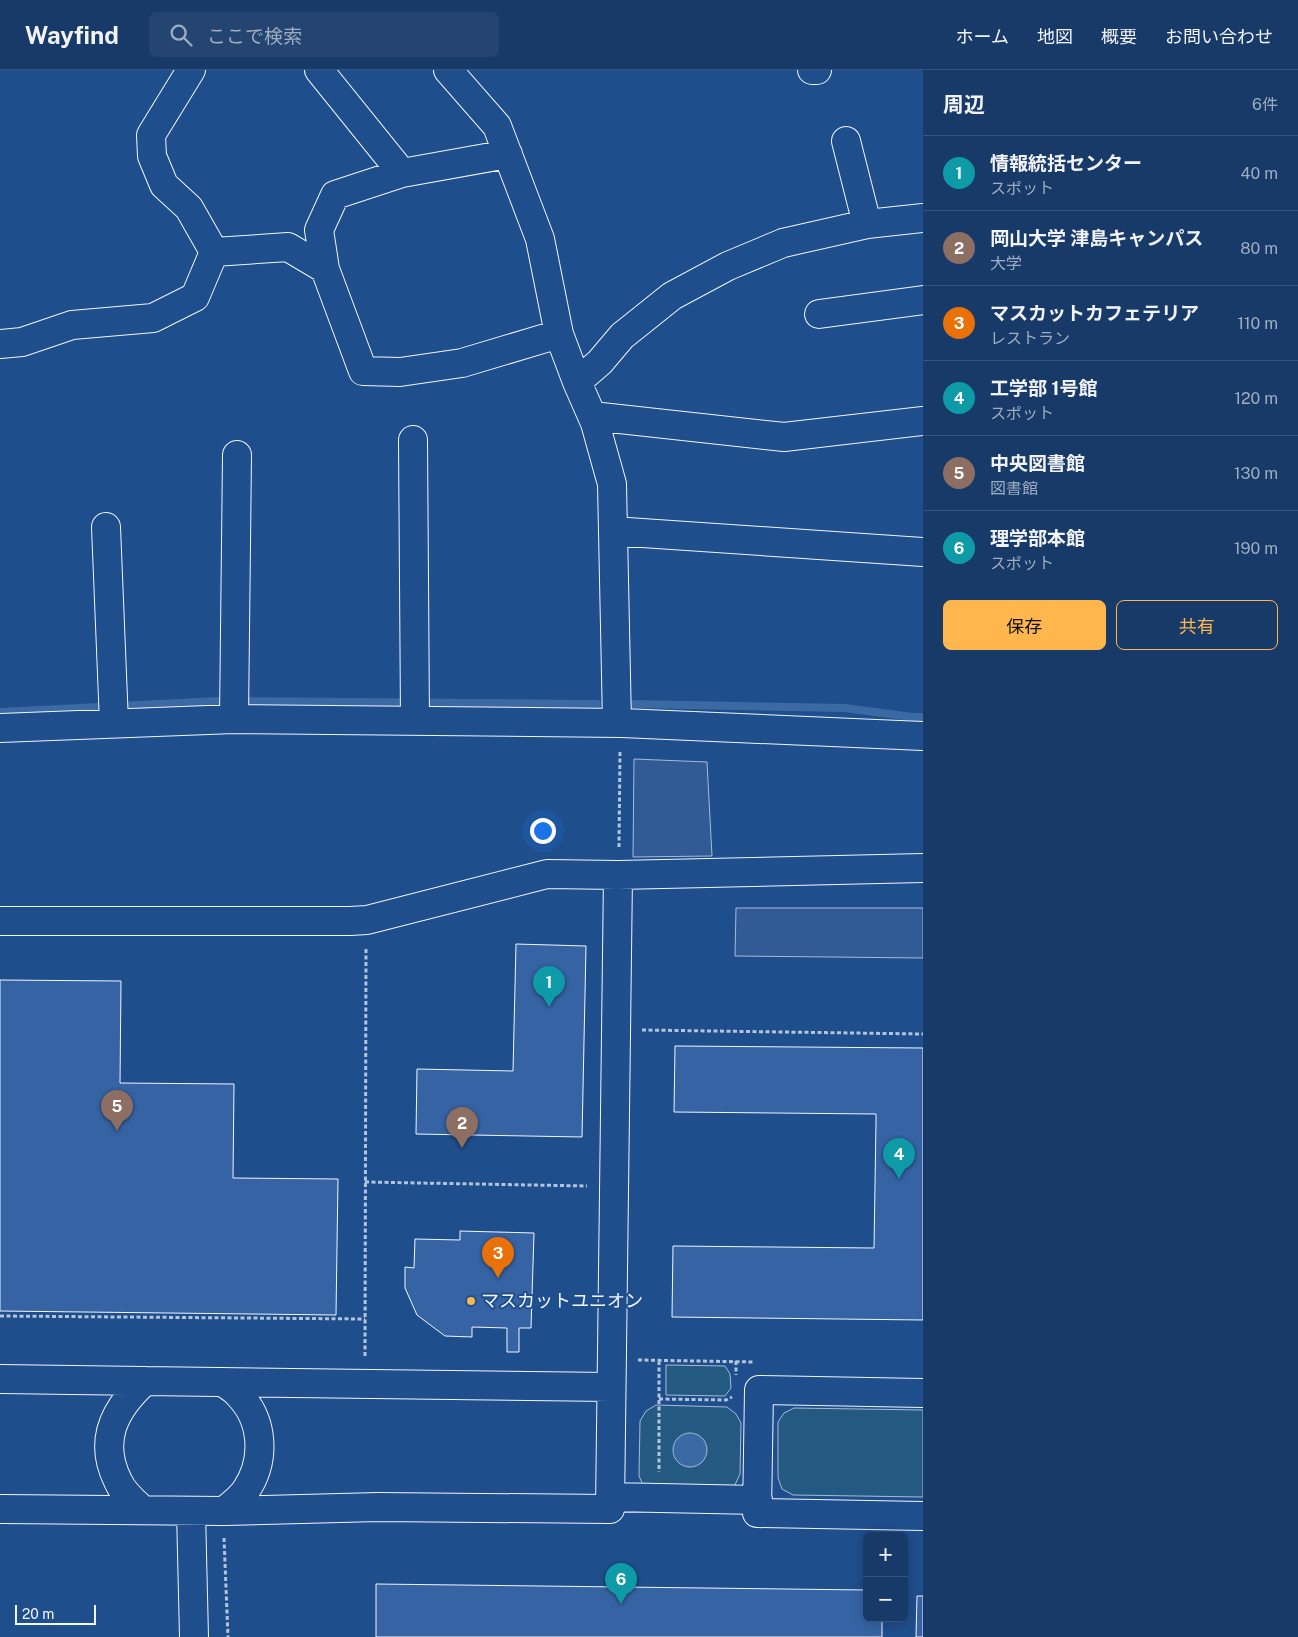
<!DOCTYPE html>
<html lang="ja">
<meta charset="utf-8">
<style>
:root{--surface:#173a69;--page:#244571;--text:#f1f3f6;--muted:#9eadc0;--line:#36547d;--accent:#ffb74d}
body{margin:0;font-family:"Public Sans","Noto Sans JP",sans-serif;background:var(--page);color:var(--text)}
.controls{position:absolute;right:15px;bottom:15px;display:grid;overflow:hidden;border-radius:8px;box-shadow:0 2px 12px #0003}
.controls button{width:45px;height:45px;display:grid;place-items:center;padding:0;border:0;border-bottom:1px solid var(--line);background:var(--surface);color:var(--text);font:25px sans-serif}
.scale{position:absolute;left:15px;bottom:12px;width:81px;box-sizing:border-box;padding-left:5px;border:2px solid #f2f6ff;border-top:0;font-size:14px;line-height:18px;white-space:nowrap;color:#f2f6ff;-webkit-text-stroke:4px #1f4e8c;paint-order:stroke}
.you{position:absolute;left:542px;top:760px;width:18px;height:18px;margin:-12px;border:4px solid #fff;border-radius:50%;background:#1a73e8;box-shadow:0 0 0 8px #1a73e833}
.badge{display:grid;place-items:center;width:32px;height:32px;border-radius:50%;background:var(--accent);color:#fff;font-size:16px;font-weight:700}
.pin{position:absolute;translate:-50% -41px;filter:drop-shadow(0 1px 2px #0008)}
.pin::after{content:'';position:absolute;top:26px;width:18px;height:15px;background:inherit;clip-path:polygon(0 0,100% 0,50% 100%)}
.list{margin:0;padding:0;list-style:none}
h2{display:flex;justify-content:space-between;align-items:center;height:65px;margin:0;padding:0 20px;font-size:21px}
h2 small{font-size:16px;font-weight:400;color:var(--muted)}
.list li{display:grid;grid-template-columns:32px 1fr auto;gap:15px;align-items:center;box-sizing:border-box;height:75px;padding:0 20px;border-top:1px solid var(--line)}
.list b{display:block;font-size:19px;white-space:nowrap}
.list p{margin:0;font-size:16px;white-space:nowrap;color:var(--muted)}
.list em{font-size:16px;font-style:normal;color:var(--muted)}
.actions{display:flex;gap:10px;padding:15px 20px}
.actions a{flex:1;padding:11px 0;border:1px solid var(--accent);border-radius:8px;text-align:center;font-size:18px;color:var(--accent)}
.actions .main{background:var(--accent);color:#111}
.icon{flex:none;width:28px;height:28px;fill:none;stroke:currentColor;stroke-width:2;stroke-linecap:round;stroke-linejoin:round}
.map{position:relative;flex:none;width:923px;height:1567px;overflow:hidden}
header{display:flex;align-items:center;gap:30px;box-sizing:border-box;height:70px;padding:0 25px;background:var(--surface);border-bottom:1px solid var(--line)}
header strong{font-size:24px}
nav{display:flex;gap:28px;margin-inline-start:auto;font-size:18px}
.search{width:350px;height:45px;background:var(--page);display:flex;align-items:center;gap:12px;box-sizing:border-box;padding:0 18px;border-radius:8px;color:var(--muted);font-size:19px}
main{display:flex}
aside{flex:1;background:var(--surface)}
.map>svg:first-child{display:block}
.green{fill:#245a82;stroke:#a8bbd7}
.parking{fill:#305b95;stroke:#a8bbd7}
.water{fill:#3b69a3;stroke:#a8bbd7}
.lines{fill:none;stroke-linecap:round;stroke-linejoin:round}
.stream{stroke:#3b69a3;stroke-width:8}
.building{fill:#3563a3;stroke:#f2f6ff}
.minor-casing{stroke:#f2f6ff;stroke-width:30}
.path{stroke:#b3c4dc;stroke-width:3;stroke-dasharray:4 2.5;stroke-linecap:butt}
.minor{stroke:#1f4e8c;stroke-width:28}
.poi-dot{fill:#ffb74d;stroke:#1f4e8c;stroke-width:2}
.labels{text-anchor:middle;stroke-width:4;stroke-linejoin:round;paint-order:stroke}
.poi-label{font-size:18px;fill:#f2f6ff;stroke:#1f4e8c;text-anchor:start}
</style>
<header>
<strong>Wayfind</strong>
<div class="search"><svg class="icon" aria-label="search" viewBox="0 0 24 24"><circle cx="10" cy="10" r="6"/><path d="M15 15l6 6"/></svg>ここで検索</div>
<nav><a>ホーム</a><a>地図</a><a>概要</a><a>お問い合わせ</a></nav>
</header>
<main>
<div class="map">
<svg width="923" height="1567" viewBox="0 0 923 1567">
<rect width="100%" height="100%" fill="#1f4e8c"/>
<path class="green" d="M666,1295L725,1296L730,1304L731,1318L725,1326L666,1325Z
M656,1335L727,1337L736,1344L741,1353L740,1404L734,1417H644L639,1406L640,1351L646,1341Z
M794,1338L923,1340V1427L793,1425L782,1419L778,1408V1352L784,1343Z"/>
<path class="parking" d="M634,689L707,692L712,786L633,787Z
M736,838H923V888L735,886Z"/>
<path class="water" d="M673 1380a17 17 0 1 1 34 0a17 17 0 1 1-34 0Z"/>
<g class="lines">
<path class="stream" d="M634,634L845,638L912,647H923
M0,642L217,631L597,634"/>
</g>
<path class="building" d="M516,874L586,876L582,1067L416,1064L417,999L513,1001Z
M0,910L121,911L120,1013L234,1014L233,1108L338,1109L336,1245L0,1241Z
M675,976L923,978V1250L672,1247L673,1176L874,1178L876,1052V1044L674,1042Z
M460,1161L534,1163L531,1258H519V1282H507V1258L472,1257V1267L445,1266L417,1245L405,1218V1197L414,1198L415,1169L460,1170Z
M376,1514L867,1520V1548H882V1567H376Z
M917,1526H923V1567H916Z"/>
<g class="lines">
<g class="minor-casing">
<path id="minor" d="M191,0L151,65L152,86L164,115L189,138L214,182
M319,0L402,103
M448,0L497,56L540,169L559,264L577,312L595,353L612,414L617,653
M812,0H817
M846,71L867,154
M214,182L288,177L325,199L363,301L400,302L462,293L559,264
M325,199L319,160L335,125L402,103L508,84
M819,244L923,230
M0,274L22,272L72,255L153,248L195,227L214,182
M577,312L600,292L622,266L672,226L728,196L783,173L867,154L923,148
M592,346L784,367L923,351
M413,370L415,650
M106,457L114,653
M613,461L923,482
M234,649L237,385
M0,658L234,649L622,653L923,666
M0,851H350L367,850L547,804L618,805L923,798
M0,1309L145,1311
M223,1312C228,1316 234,1319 238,1324C264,1350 266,1390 246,1420C240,1429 231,1435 224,1441
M923,1323L759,1320L757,1443L923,1446
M610,1427L758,1430
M0,1439L224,1441L378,1437L610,1439L618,805
M143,1440C134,1432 123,1423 118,1411C98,1371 114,1339 145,1311L611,1317
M191,1441L194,1567"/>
</g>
<path class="path" d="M619,777L620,681
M642,960L923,964
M365,1112L587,1116
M0,1246L365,1249
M365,1286L366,878
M638,1290L754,1292
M659,1291V1402
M736,1291V1305
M659,1329L726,1330L732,1327
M224,1468L228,1567"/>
<use href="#minor" class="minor"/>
</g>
<circle class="poi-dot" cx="471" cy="1231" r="5"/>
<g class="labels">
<g class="poi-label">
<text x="481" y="1237">マスカットユニオン</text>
</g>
</g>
</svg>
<div class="controls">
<button>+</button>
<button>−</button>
</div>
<div class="scale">20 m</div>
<div class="you"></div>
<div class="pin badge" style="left:549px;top:937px;background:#0f9aa8">1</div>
<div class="pin badge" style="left:462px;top:1078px;background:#8d6e63">2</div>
<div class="pin badge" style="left:498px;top:1208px;background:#e8710a">3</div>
<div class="pin badge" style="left:899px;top:1109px;background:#0f9aa8">4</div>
<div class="pin badge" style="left:117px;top:1061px;background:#8d6e63">5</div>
<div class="pin badge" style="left:621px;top:1534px;background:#0f9aa8">6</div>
</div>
<aside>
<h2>周辺<small>6件</small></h2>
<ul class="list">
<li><span class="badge" style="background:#0f9aa8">1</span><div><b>情報統括センター</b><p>スポット</p></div><em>40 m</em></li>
<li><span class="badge" style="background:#8d6e63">2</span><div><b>岡山大学 津島キャンパス</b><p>大学</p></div><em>80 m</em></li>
<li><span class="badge" style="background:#e8710a">3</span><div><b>マスカットカフェテリア</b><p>レストラン</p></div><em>110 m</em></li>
<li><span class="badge" style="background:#0f9aa8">4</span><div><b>工学部 1号館</b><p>スポット</p></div><em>120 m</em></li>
<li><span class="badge" style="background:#8d6e63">5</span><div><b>中央図書館</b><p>図書館</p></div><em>130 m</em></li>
<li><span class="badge" style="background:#0f9aa8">6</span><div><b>理学部本館</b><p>スポット</p></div><em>190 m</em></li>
</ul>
<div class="actions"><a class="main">保存</a><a>共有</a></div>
</aside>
</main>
